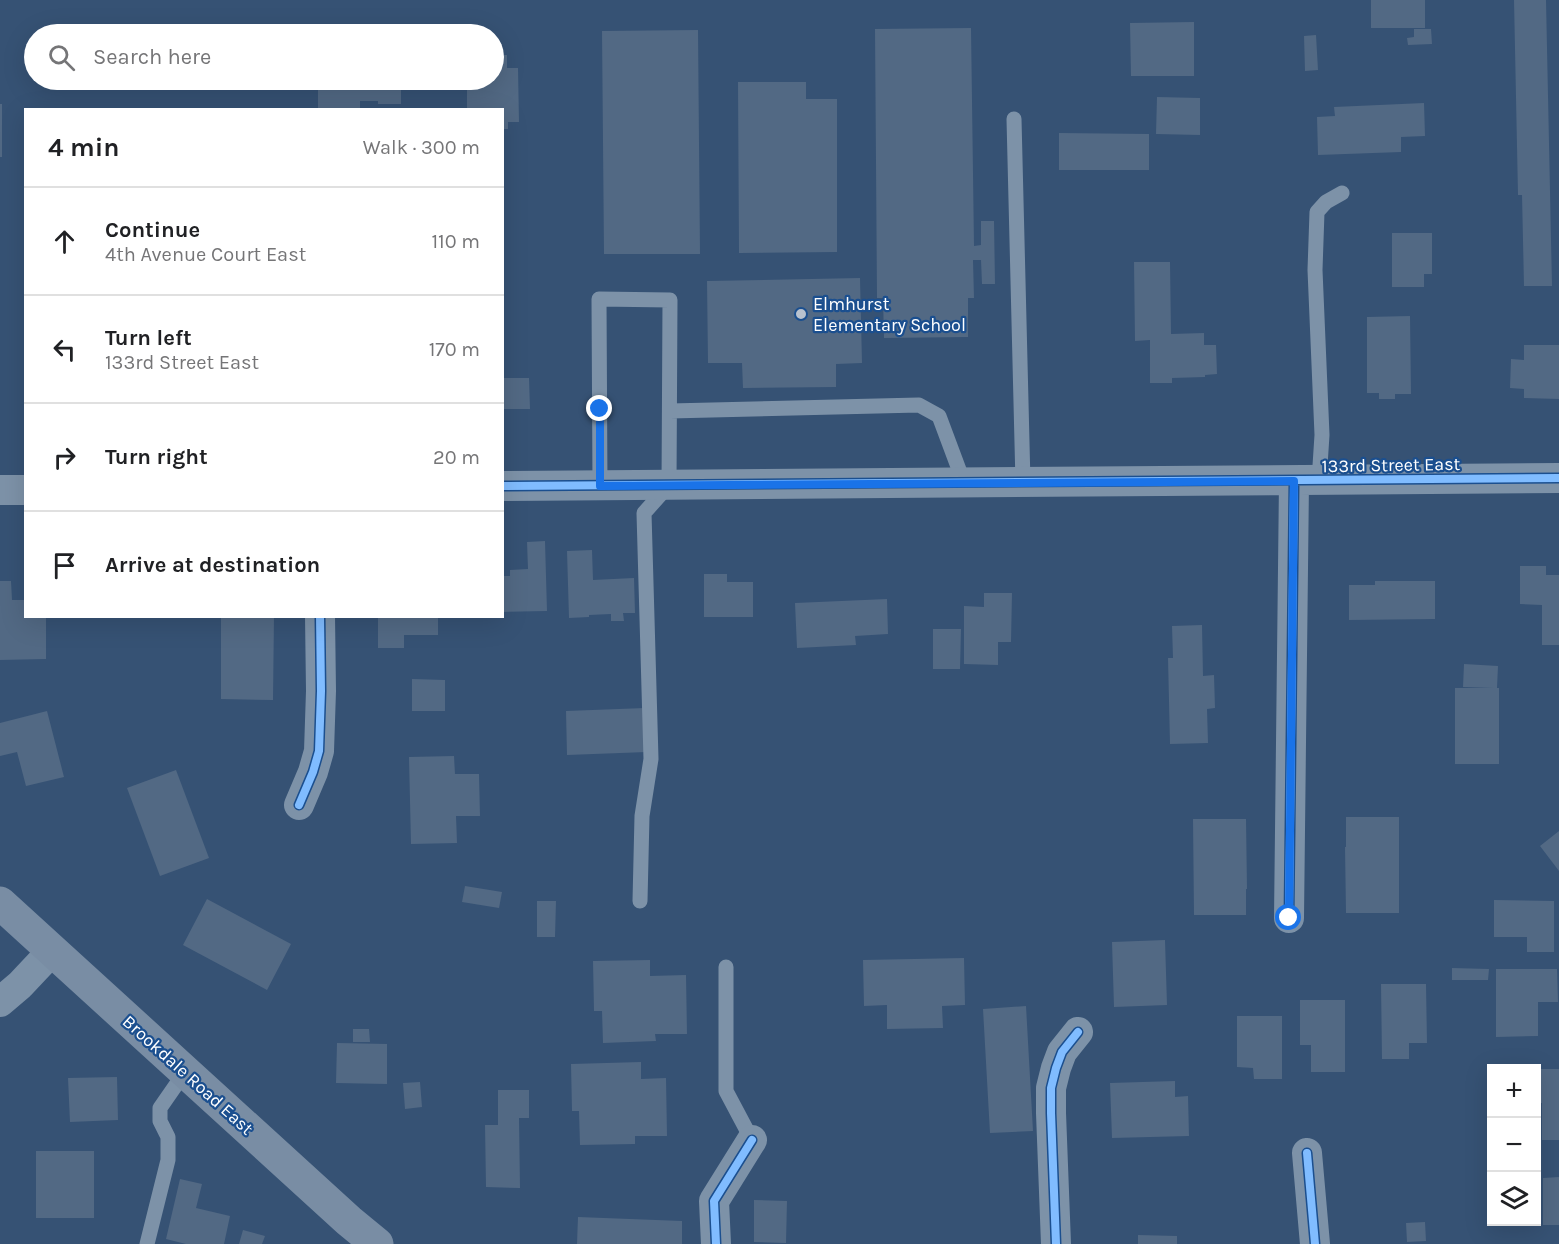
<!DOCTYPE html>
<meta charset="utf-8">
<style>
:root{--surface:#fff;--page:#f6f6f6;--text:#202124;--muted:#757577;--line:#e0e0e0}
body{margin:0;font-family:Karla,sans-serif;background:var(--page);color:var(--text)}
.controls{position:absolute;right:18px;bottom:18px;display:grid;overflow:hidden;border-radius:0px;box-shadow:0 6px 24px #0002}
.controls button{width:54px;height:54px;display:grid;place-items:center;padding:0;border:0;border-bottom:2px solid var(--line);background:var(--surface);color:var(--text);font:30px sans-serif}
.stop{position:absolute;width:18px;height:18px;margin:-14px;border:4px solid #1a73e8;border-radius:50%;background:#fff}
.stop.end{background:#1a73e8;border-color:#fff;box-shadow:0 2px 6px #0008}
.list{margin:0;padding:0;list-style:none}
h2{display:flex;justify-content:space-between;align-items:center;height:78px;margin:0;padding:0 24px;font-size:26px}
h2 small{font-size:20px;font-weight:400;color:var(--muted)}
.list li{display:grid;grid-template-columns:39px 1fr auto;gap:18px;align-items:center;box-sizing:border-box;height:108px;padding:0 24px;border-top:2px solid var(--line)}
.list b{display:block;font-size:22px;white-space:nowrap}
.list p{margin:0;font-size:20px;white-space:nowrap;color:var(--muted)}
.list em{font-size:20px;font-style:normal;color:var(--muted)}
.icon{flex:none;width:33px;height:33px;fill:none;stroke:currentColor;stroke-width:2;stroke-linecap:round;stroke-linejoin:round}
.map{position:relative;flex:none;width:1559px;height:1244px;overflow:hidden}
.search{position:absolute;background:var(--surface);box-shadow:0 6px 24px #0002;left:24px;top:24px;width:480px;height:66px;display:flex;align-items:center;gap:15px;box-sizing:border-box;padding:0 21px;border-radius:33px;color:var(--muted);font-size:22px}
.panel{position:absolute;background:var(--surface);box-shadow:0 6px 24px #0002;left:24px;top:108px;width:480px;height:510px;border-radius:0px}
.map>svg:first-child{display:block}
.building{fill:#526984}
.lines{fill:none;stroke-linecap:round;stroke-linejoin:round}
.service{stroke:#7d92a8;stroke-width:15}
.minor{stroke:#7d92a8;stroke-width:30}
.secondary{stroke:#798da4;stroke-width:33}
.cycleway-casing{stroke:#1b4f8f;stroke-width:11}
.cycleway{stroke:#80bcff;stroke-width:8}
.route{stroke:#1a73e8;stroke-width:8}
.poi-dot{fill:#b9c2ce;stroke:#1b4f8f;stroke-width:2}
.labels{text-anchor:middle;stroke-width:4.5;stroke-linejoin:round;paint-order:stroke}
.poi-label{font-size:18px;fill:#fff;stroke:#1b4f8f;text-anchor:start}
.street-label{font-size:18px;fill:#fff;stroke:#1b4f8f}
</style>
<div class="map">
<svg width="1559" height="1244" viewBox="0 0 1559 1244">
<rect width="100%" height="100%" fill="#365274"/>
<path class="building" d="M1371,0H1425V28H1371Z
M1514,0H1546L1552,286H1524L1522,195H1518Z
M1194,22V76H1131L1130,23Z
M971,28L974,246L981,245V221H994L995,284H982L981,260H973L974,298H968V337L884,338L883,298H877L875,29Z
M1414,29H1431L1432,44L1408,45L1407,38L1414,37Z
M698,30L700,254H604L602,31Z
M1316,35L1318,70L1305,71L1304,36Z
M494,55H507V68H518L519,122H508V129H502V110H467V80H494Z
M318,80H401V104H378V101H360V110H318Z
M738,82H806V99H837V252L739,253Z
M1157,97L1200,98V135L1156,134Z
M1424,103L1425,136L1401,137V152L1318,155L1317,117L1335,116L1334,107Z
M0,104H2V157H0Z
M1059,133L1149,134V170H1059Z
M1392,233H1432V274H1424V287H1392Z
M1134,262H1170L1171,334L1204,333V345H1216L1217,374L1205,375V377L1172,378V383H1150V340L1135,341Z
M860,278L862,363L836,364V387L743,388L742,363H708L707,281Z
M1410,316L1411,394H1395V399H1379V393H1367V317Z
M1524,345H1559V399L1524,398V389L1510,388L1511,359L1524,360Z
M503,378H529L530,409H503Z
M545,541L547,611L502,612V576H510V570L528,569L527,542Z
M592,550L593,580L634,578L635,613H623L624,621H611V614L589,615V617L569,618L567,551Z
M1520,566H1546V575H1559V645H1542V605L1520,604Z
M704,574H727V582H753V617H704Z
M0,581H11L12,600H26V616H46V659L0,660Z
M1375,581H1435V619L1349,620V585H1375Z
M984,593H1012L1011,642H998V665L964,664V606L984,607Z
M887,599L888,634L855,636L856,645L797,648L795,603Z
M221,616H274L273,700L221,699Z
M378,616H438V635H404V648H378Z
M1202,625L1203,676L1214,675L1215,708L1207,709L1208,743L1170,744L1168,658H1173L1172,626Z
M933,629H961L960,669H933Z
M1464,664L1498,666L1497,688H1499V764H1455V688H1493L1463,687Z
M412,679L445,680V711H412Z
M645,708L647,752L567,755L566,711Z
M47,711L64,777L26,786L17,752L0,756V723Z
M454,756L455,774H479L480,816H456L457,843L411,844L409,757Z
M176,770L209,858L160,876L127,788Z
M1346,817H1399V913H1346L1345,847H1346Z
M1193,819H1246L1247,889H1246V915H1194Z
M1559,831V871L1540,846Z
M465,886L502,892L499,908L462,902Z
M207,899L291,944L267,990L183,945Z
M1494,900L1554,901V952H1527V937H1494Z
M537,901H556L555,937H537Z
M1165,940L1167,1005L1114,1007L1112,942Z
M964,958L965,1005L942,1006L943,1028L887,1029V1005L864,1006L863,960Z
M650,960V976L686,975L687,1034H655L656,1041L603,1043L602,1011H594L593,961Z
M1452,968L1489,969L1488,980H1452Z
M1496,969H1557L1558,1002H1538V1036L1496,1037Z
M1381,984H1426L1427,1043H1409V1059H1382Z
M1300,1000H1345V1072H1311V1045H1300Z
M1026,1006L1033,1131L990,1133L983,1009Z
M1237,1016H1282V1079H1254L1253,1068L1237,1067Z
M353,1029H369L370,1042H353Z
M337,1043L387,1044V1084L336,1083Z
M641,1062V1079L666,1078L667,1136H635V1144L580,1145L579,1111H572L571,1064Z
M1536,1069H1559V1140H1542V1103H1536Z
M117,1077L118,1120L70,1122L68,1078Z
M1175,1081V1097L1188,1096L1189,1136L1112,1138L1110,1083Z
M420,1082L422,1107L405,1109L403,1083Z
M498,1090H529V1118H519L520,1188L486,1187L485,1125H498Z
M36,1151H94V1218H36Z
M1559,1177V1225H1543V1178Z
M180,1179L202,1184L196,1208L230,1216L224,1244H186L166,1239Z
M754,1200L787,1201L786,1243L754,1242Z
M578,1217L682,1221V1244H577Z
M1425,1222L1426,1241L1407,1242L1406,1223Z
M243,1230L265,1236L262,1244H239Z
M1138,1235L1177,1236V1244H1138Z"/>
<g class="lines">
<path class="service" d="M1014,119L1023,483
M670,411L919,405L939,416L964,483
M1319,481L1322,435L1315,270L1317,212L1326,202L1342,193
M600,486L599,299L670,300L669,485L644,513L651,759L642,816L640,901
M726,967V1091L752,1140
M147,1244L168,1160V1137L160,1121V1108L185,1072"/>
<path class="minor" d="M502,486L1559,478
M0,490H26
M299,805L313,772L319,751L321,691L320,616
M1289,918L1294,481
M0,1002L20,985L52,951
M1307,1153L1315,1244
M716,1244L714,1201L752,1140
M1056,1244L1051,1113V1088L1056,1068L1062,1052L1078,1032"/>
<path class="secondary" d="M0,903L349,1221L377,1244"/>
<g class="cycleway-casing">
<path id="cycleway" d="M502,486L1559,478
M299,805L313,772L319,751L321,691L320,616
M1289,918L1294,481
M1307,1153L1315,1244
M716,1244L714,1201L752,1140
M1056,1244L1051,1113V1088L1056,1068L1062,1052L1078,1032"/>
</g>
<use href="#cycleway" class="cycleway"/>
</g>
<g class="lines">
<path class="route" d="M600,409V486L1294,481L1289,918"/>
</g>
<circle class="poi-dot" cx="801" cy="314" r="6"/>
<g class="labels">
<g class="poi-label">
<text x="813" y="310">Elmhurst<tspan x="813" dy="21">Elementary School</tspan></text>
</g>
<g class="street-label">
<text transform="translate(1391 465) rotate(-1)" y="6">133rd Street East</text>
<text transform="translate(188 1075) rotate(42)" y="6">Brookdale Road East</text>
</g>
</g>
</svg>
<div class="controls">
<button>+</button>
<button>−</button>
<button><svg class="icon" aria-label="layers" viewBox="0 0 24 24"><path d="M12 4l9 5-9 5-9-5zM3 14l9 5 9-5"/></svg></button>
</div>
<div class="stop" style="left:1289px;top:918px"></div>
<div class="stop end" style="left:600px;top:409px"></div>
<div class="search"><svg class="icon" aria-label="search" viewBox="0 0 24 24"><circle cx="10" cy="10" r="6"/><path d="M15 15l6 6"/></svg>Search here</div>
<section class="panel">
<h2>4 min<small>Walk · 300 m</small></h2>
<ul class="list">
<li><svg class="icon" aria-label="ahead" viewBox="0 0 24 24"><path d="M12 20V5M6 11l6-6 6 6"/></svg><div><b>Continue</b><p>4th Avenue Court East</p></div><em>110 m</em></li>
<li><svg class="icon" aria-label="left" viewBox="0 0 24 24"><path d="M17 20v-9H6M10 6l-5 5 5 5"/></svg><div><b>Turn left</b><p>133rd Street East</p></div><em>170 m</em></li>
<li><svg class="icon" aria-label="right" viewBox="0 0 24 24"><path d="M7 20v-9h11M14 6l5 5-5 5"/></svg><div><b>Turn right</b></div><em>20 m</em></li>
<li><svg class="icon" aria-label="arrive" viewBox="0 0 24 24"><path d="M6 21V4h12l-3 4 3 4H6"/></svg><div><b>Arrive at destination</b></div></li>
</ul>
</section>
</div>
